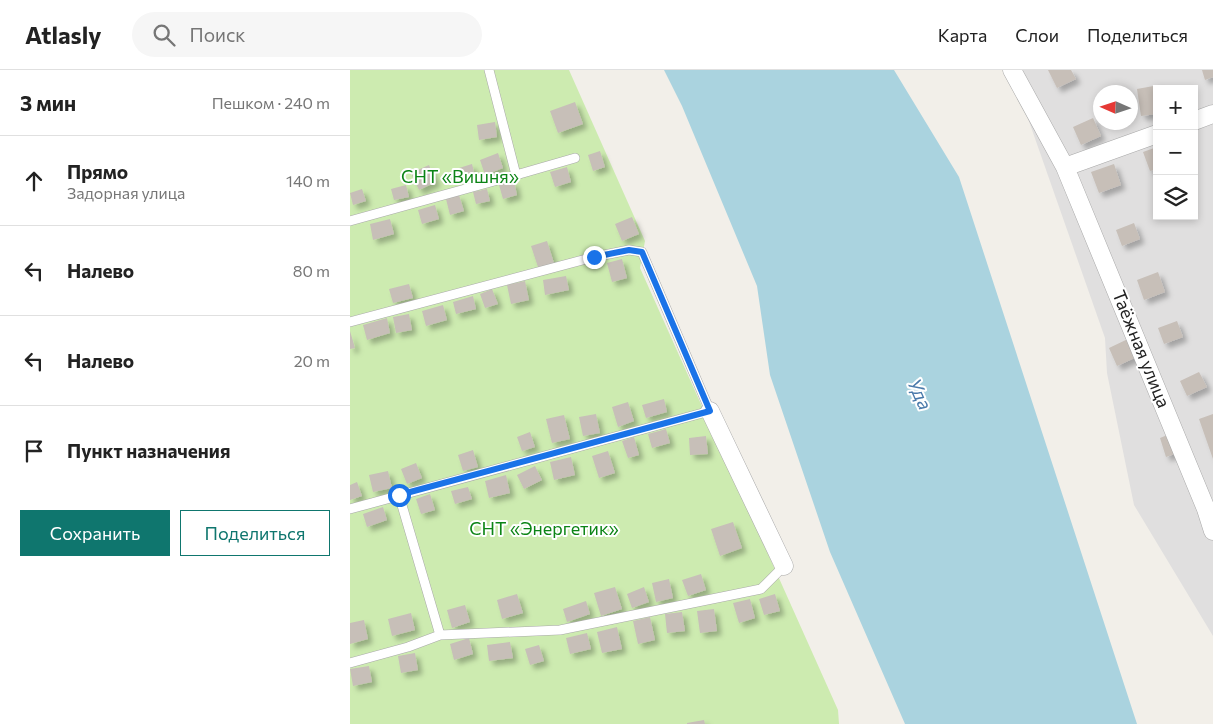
<!DOCTYPE html>
<html lang="ru">
<meta charset="utf-8">
<style>
:root{--surface:#fff;--page:#f6f6f6;--text:#222;--muted:#767676;--line:#e0e0e0;--accent:#0f766e}
body{margin:0;font-family:Commissioner,sans-serif;background:var(--page);color:var(--text)}
.controls{position:absolute;right:15px;top:15px;display:grid;overflow:hidden;border-radius:0px;box-shadow:0 2px 8px #0003}
.controls button{width:45px;height:45px;display:grid;place-items:center;padding:0;border:0;border-bottom:1px solid var(--line);background:var(--surface);color:var(--text);font:25px sans-serif}
.compass{position:absolute;left:743px;top:15px;width:45px;height:45px;border-radius:50%;background:var(--surface);box-shadow:0 2px 8px #0003;rotate:273deg}
.stop{position:absolute;width:15px;height:15px;margin:-11px;border:4px solid #1a73e8;border-radius:50%;background:#fff}
.stop.end{background:#1a73e8;border-color:#fff;box-shadow:0 1px 5px #0008}
.list{margin:0;padding:0;list-style:none}
h2{display:flex;justify-content:space-between;align-items:center;height:65px;margin:0;padding:0 20px;font-size:21px}
h2 small{font-size:16px;font-weight:400;color:var(--muted)}
.list li{display:grid;grid-template-columns:32px 1fr auto;gap:15px;align-items:center;box-sizing:border-box;height:90px;padding:0 20px;border-top:1px solid var(--line)}
.list b{display:block;font-size:19px;white-space:nowrap}
.list p{margin:0;font-size:16px;white-space:nowrap;color:var(--muted)}
.list em{font-size:16px;font-style:normal;color:var(--muted)}
.actions{display:flex;gap:10px;padding:15px 20px}
.actions a{flex:1;padding:11px 0;border:1px solid var(--accent);border-radius:0px;text-align:center;font-size:18px;color:var(--accent)}
.actions .main{background:var(--accent);color:#fff}
.icon{flex:none;width:28px;height:28px;fill:none;stroke:currentColor;stroke-width:2;stroke-linecap:round;stroke-linejoin:round}
.map{position:relative;flex:none;width:863px;height:654px;overflow:hidden}
header{display:flex;align-items:center;gap:30px;box-sizing:border-box;height:70px;padding:0 25px;background:var(--surface);border-bottom:1px solid var(--line)}
header strong{font-size:24px}
nav{display:flex;gap:28px;margin-inline-start:auto;font-size:18px}
.search{width:350px;height:45px;background:var(--page);display:flex;align-items:center;gap:12px;box-sizing:border-box;padding:0 18px;border-radius:28px;color:var(--muted);font-size:19px}
main{display:flex}
aside{flex:1;background:var(--surface)}
.map>svg:first-child{display:block}
.residential{fill:#e0dfdf;fill-rule:evenodd}
.grass{fill:#cdebb0}
.water{fill:#aad3df}
.building{fill:#c7bfb8;filter:url(#shadow)}
.lines{fill:none;stroke-linecap:round;stroke-linejoin:round}
.service-casing{stroke:#a9a9a9;stroke-width:10}
.minor-casing{stroke:#a9a9a9;stroke-width:19}
.service{stroke:#fff;stroke-width:9}
.minor{stroke:#fff;stroke-width:18}
.route{stroke:#1a73e8;stroke-width:6}
.labels{text-anchor:middle;stroke-width:4;stroke-linejoin:round;paint-order:stroke}
.park-label{font-size:18px;fill:#0c8416;stroke:#fff}
.street-label{font-size:18px;fill:#222;stroke:#fff}
.water-label{font-size:19px;font-style:italic;fill:#4a7aab;stroke:#fff}
</style>
<header>
<strong>Atlasly</strong>
<div class="search"><svg class="icon" aria-label="search" viewBox="0 0 24 24"><circle cx="10" cy="10" r="6"/><path d="M15 15l6 6"/></svg>Поиск</div>
<nav><a>Карта</a><a>Слои</a><a>Поделиться</a></nav>
</header>
<main>
<aside>
<h2>3 мин<small>Пешком · 240 m</small></h2>
<ul class="list">
<li><svg class="icon" aria-label="ahead" viewBox="0 0 24 24"><path d="M12 20V5M6 11l6-6 6 6"/></svg><div><b>Прямо</b><p>Задорная улица</p></div><em>140 m</em></li>
<li><svg class="icon" aria-label="left" viewBox="0 0 24 24"><path d="M17 20v-9H6M10 6l-5 5 5 5"/></svg><div><b>Налево</b></div><em>80 m</em></li>
<li><svg class="icon" aria-label="left" viewBox="0 0 24 24"><path d="M17 20v-9H6M10 6l-5 5 5 5"/></svg><div><b>Налево</b></div><em>20 m</em></li>
<li><svg class="icon" aria-label="arrive" viewBox="0 0 24 24"><path d="M6 21V4h12l-3 4 3 4H6"/></svg><div><b>Пункт назначения</b></div></li>
</ul>
<div class="actions"><a class="main">Сохранить</a><a>Поделиться</a></div>
</aside>
<div class="map">
<svg width="863" height="654" viewBox="0 0 863 654">
<defs>
<filter id="shadow"><feDropShadow dx="4.5" dy="4.5" stdDeviation="2.5" flood-color="#0004"/></filter>
</defs>
<rect width="100%" height="100%" fill="#f2efe9"/>
<path class="residential" d="M661,0H863V566L784,435L757,303L755,268ZM807,19H844V146H807ZM750,22H780V52H750Z"/>
<path class="grass" d="M0,0H219L295,171L290,198L488,640L489,654H0Z"/>
<path class="water" d="M314,0H544L609,107L787,654H555L480,482L420,305L407,216L332,36Z"/>
<path class="building" d="M698,0H721L726,9L707,18Z
M852,0H863V7L855,10Z
M809,15L810,19H807V44L791,46L787,19Z
M225,32L233,54L208,63L200,41Z
M743,48L751,66L731,75L723,57Z
M145,52L147,67L129,70L127,55Z
M807,77V99L800,101L793,82Z
M250,81L255,97L243,101L238,85Z
M148,83L153,98L135,105L130,90Z
M122,94L125,106L113,110L109,98Z
M764,94L771,115L749,123L741,102Z
M79,95L86,112L69,120L61,103Z
M217,97L221,112L205,117L200,102Z
M164,111L167,125L153,129L149,115Z
M56,115L59,127L44,130L41,119Z
M12,119L16,131L3,135L0,123Z
M137,119L140,131L126,134L123,122Z
M109,125L114,141L100,145L96,129Z
M85,135L89,149L72,154L68,140Z
M282,147L289,164L272,171L265,154Z
M40,149L44,164L23,170L20,154Z
M784,153L790,169L772,176L766,160Z
M197,171L204,193L188,197L181,176Z
M272,189L277,208L262,212L257,193Z
M808,202L815,222L794,230L787,210Z
M216,206L219,220L195,225L193,210Z
M175,211L179,230L161,234L157,215Z
M59,214L63,228L43,233L39,219Z
M142,219L148,234L135,238L130,224Z
M123,226L126,239L106,244L103,232Z
M93,235L97,250L76,256L72,241Z
M59,244L62,260L46,263L43,247Z
M37,248L40,263L17,270L13,255Z
M827,251L833,267L814,274L808,258Z
M0,261L5,278L0,279Z
M780,268L789,286L767,296L759,278Z
M849,302L857,317L837,326L830,311Z
M314,329L317,342L296,348L292,335Z
M278,332L284,351L268,357L262,337Z
M246,344L250,363L233,366L229,347Z
M863,344V389L849,349Z
M214,345L220,369L202,373L196,349Z
M316,359L320,373L302,378L298,364Z
M180,362L185,377L172,381L167,367Z
M820,364L827,383L816,387L810,368Z
M356,366L358,384L340,385L339,368Z
M284,367L289,385L278,388L272,371Z
M123,380L128,397L113,401L108,385Z
M258,381L265,403L249,408L242,386Z
M221,387L225,405L204,410L200,392Z
M66,393L72,408L57,414L51,399Z
M185,396L192,410L174,419L167,405Z
M38,401L42,418L23,422L19,405Z
M156,405L160,423L139,428L135,411Z
M7,412L12,426L0,430V415Z
M118,417L122,429L105,434L101,421Z
M80,424L85,440L71,444L66,429Z
M33,437L37,450L17,457L13,444Z
M383,452L392,478L370,486L361,459Z
M351,504L356,520L338,526L332,510Z
M319,509L323,528L306,532L302,513Z
M265,517L272,539L251,546L244,523Z
M294,517L299,532L282,538L277,524Z
M167,524L173,543L152,549L147,530Z
M425,524L430,541L414,545L409,529Z
M400,529L405,548L389,553L383,533Z
M236,531L240,544L217,552L213,539Z
M115,535L120,552L102,558L97,540Z
M364,539L367,561L350,563L347,541Z
M332,542L335,561L317,563L315,544Z
M61,543L65,560L42,566L38,549Z
M300,547L305,570L288,574L283,551Z
M14,550L18,569L0,574V553Z
M267,557L272,579L252,583L247,562Z
M237,563L241,579L220,584L216,568Z
M119,568L123,584L104,590L100,574Z
M160,572L163,588L139,591L137,575Z
M189,575L194,591L180,595L175,579Z
M65,583L68,600L51,603L48,586Z
M19,596L22,612L3,616L0,599Z
M354,650L355,654H337V653Z"/>
<g class="lines">
<g class="service-casing">
<path id="service" d="M166,105L225,88
M0,151L166,105L139,0
M0,252L244,187L279,180L292,182L360,341L0,439
M49,425L90,565
M0,593L58,577L90,565L210,560L411,519L434,496"/>
</g>
<g class="minor-casing">
<path id="minor" d="M662,0L715,97
M844,51L863,44
M807,64L715,97L856,439L863,461
M360,341L434,496"/>
</g>
<use href="#service" class="service"/>
<use href="#minor" class="minor"/>
</g>
<g class="lines">
<path class="route" d="M49,425L360,341L292,182L279,180L244,187"/>
</g>
<g class="labels">
<g class="park-label">
<text x="110" y="113">СНТ «Вишня»</text>
<text x="194" y="465">СНТ «Энергетик»</text>
</g>
<g class="street-label">
<text transform="translate(791 279) rotate(68)" y="6">Таёжная улица</text>
</g>
<g class="water-label">
<text transform="translate(570 324) rotate(66)" y="7">Уда</text>
</g>
</g>
</svg>
<div class="controls">
<button>+</button>
<button>−</button>
<button><svg class="icon" aria-label="layers" viewBox="0 0 24 24"><path d="M12 4l9 5-9 5-9-5zM3 14l9 5 9-5"/></svg></button>
</div>
<svg class="compass" viewBox="-18 -18 36 36"><path d="M0-13l5 13h-10z" fill="#e53935"/><path d="M0 13l5-13h-10z" fill="#767676"/></svg>
<div class="stop" style="left:49px;top:425px"></div>
<div class="stop end" style="left:244px;top:187px"></div>
</div>
</main>
